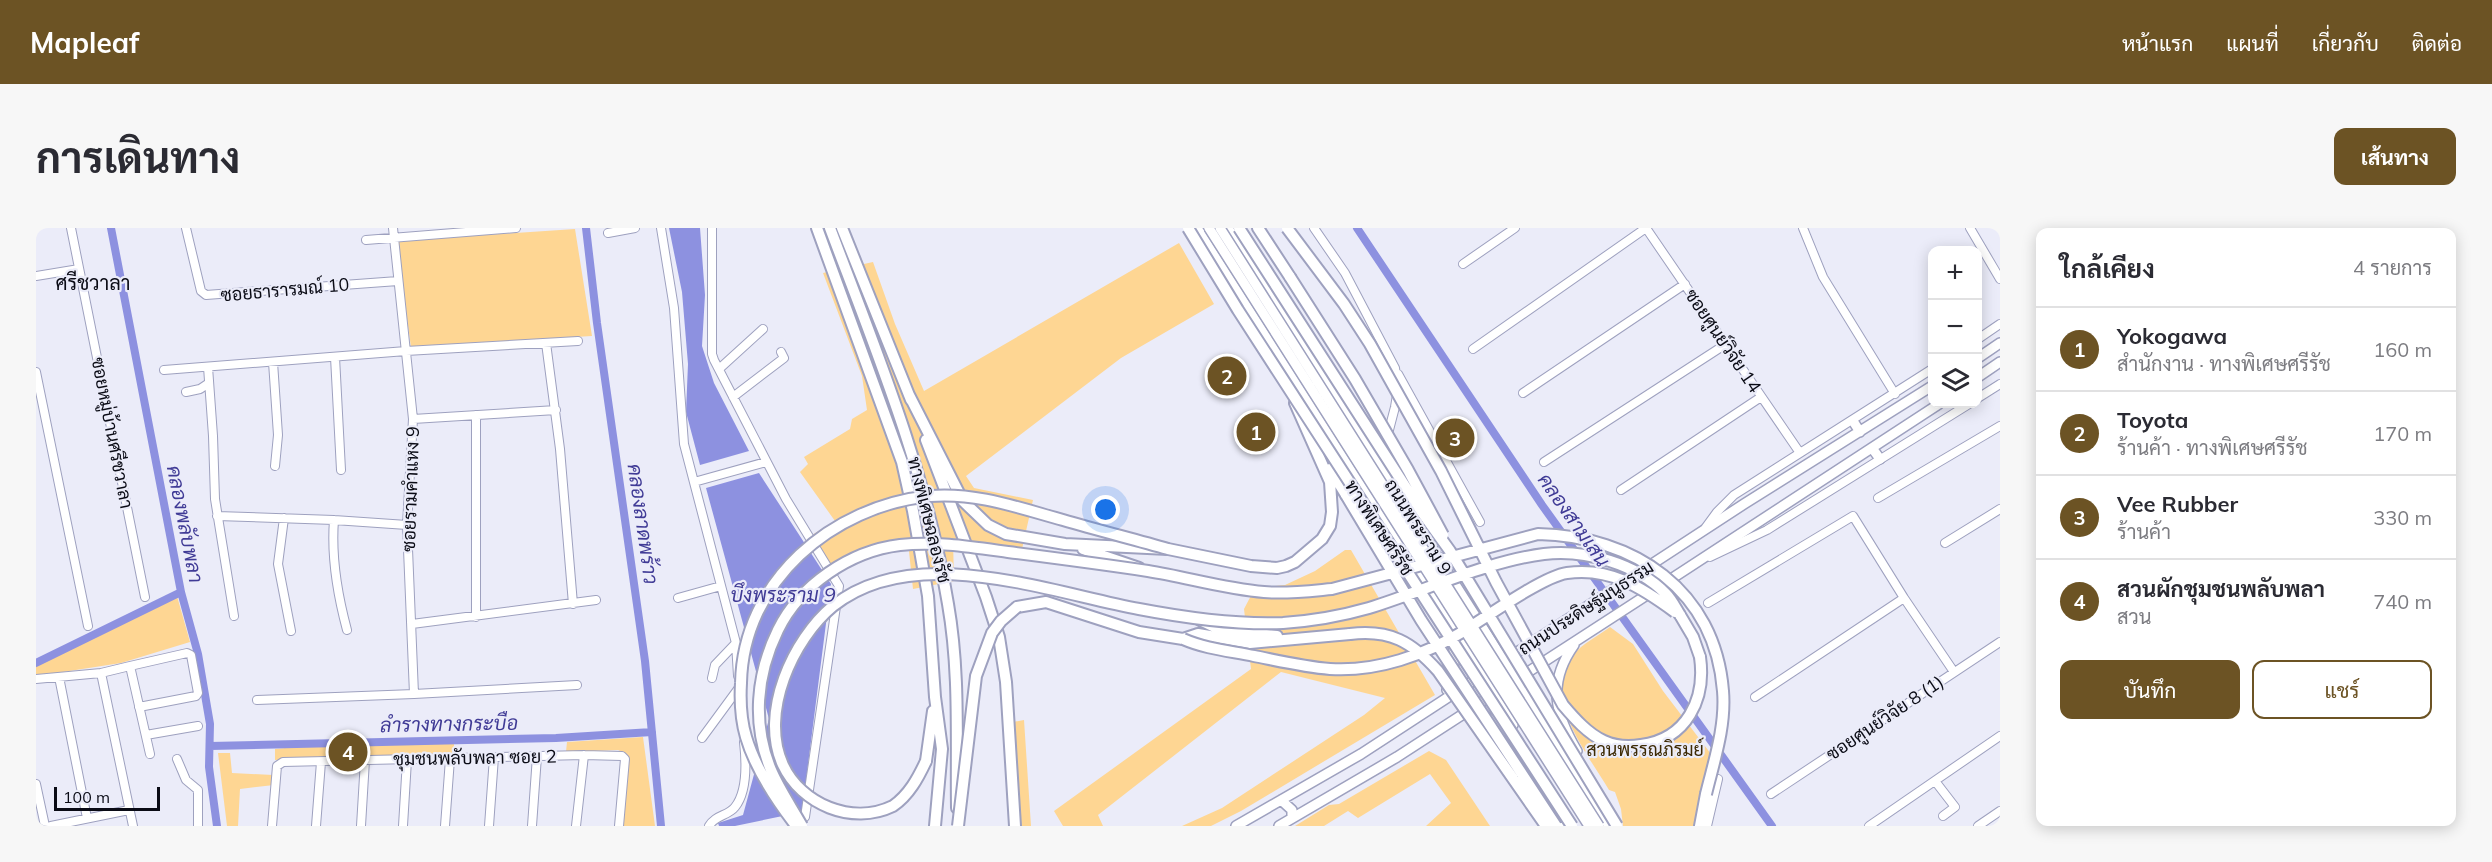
<!DOCTYPE html>
<html lang="th">
<meta charset="utf-8">
<style>
:root{--surface:#fff;--page:#f7f7f7;--text:#2b2b33;--muted:#7c7c81;--line:#e1e1e2;--accent:#6c5324}
body{margin:0;font-family:Mulish,Sarabun,sans-serif;background:var(--page);color:var(--text)}
.controls{position:absolute;right:18px;top:18px;display:grid;overflow:hidden;border-radius:12px;box-shadow:0 3px 15px #0003}
.controls button{width:54px;height:54px;display:grid;place-items:center;padding:0;border:0;border-bottom:2px solid var(--line);background:var(--surface);color:var(--text);font:30px sans-serif}
.scale{position:absolute;left:18px;bottom:15px;width:106px;box-sizing:border-box;padding-left:6px;border:3px solid #0a0b15;border-top:0;font-size:16px;line-height:21px;white-space:nowrap;color:#0a0b15;-webkit-text-stroke:4px #ebecf9;paint-order:stroke}
.you{position:absolute;left:1070px;top:282px;width:21px;height:21px;margin:-15px;border:4px solid #fff;border-radius:50%;background:#1a73e8;box-shadow:0 0 0 9px #1a73e833}
.badge{display:grid;place-items:center;width:39px;height:39px;border-radius:50%;background:var(--accent);color:#fff;font-size:20px;font-weight:700}
.pin{position:absolute;translate:-50% -50%;border:3px solid #fff;box-shadow:0 2px 6px #0006}
.list{margin:0;padding:0;list-style:none}
h2{display:flex;justify-content:space-between;align-items:center;height:78px;margin:0;padding:0 24px;font-size:26px}
h2 small{font-size:20px;font-weight:400;color:var(--muted)}
.list li{display:grid;grid-template-columns:39px 1fr auto;gap:18px;align-items:center;box-sizing:border-box;height:84px;padding:0 24px;border-top:2px solid var(--line)}
.list b{display:block;font-size:22px;white-space:nowrap}
.list p{margin:0;font-size:20px;white-space:nowrap;color:var(--muted)}
.list em{font-size:20px;font-style:normal;color:var(--muted)}
.actions{display:flex;gap:12px;padding:18px 24px}
.actions a{flex:1;padding:14px 0;border:2px solid var(--accent);border-radius:12px;text-align:center;font-size:21px;color:var(--accent)}
.actions .main{background:var(--accent);color:#fff}
.icon{flex:none;width:33px;height:33px;fill:none;stroke:currentColor;stroke-width:2;stroke-linecap:round;stroke-linejoin:round}
.map{position:relative;flex:none;width:1964px;height:598px;overflow:hidden;border-radius:12px}
header{display:flex;align-items:center;gap:36px;box-sizing:border-box;height:84px;padding:0 30px;background:var(--accent);color:#fff}
header strong{font-size:28px}
nav{display:flex;gap:33px;margin-inline-start:auto;font-size:21px}
.intro{display:flex;align-items:center;justify-content:space-between;box-sizing:border-box;height:144px;padding:0 36px}
h1{margin:0;font-size:42px}
.button{padding:15px 27px;border-radius:12px;background:var(--accent);color:#fff;font-size:21px;font-weight:700}
main{display:flex;gap:36px;padding:0 36px}
aside{flex:1;background:var(--surface);border-radius:12px;box-shadow:0 3px 15px #0003}
.map>svg:first-child{display:block}
.green{fill:#fed693}
.water{fill:#8d91e0}
.lines{fill:none;stroke-linecap:round;stroke-linejoin:round}
.canal{stroke:#8d91e0;stroke-width:8}
.minor-casing{stroke:#9ea1bf;stroke-width:10}
.major-casing{stroke:#9ea1bf;stroke-width:12}
.highway-casing{stroke:#9ea1bf;stroke-width:14}
.minor{stroke:#fff;stroke-width:8}
.major{stroke:#fff;stroke-width:9}
.highway{stroke:#fff;stroke-width:10}
.major-bridge-casing{stroke:#9ea1bf;stroke-width:12;stroke-linecap:butt}
.highway-bridge-casing{stroke:#9ea1bf;stroke-width:14;stroke-linecap:butt}
.major-bridge{stroke:#fff;stroke-width:9}
.highway-bridge{stroke:#fff;stroke-width:10}
.labels{text-anchor:middle;stroke-width:4.5;stroke-linejoin:round;paint-order:stroke}
.street-label{font-size:18px;fill:#0a0b15;stroke:#ebecf9}
.park-label{font-size:18px;fill:#3d2a04;stroke:#ebecf9}
.neighbourhood-label{font-size:20px;fill:#0a0b15;stroke:#ebecf9}
.water-label{font-size:20px;font-style:italic;fill:#403b96;stroke:#ebecf9}
</style>
<header>
<strong>Mapleaf</strong>
<nav><a>หน้าแรก</a><a>แผนที่</a><a>เกี่ยวกับ</a><a>ติดต่อ</a></nav>
</header>
<div class="intro"><h1>การเดินทาง</h1><a class="button">เส้นทาง</a></div>
<main>
<div class="map">
<svg width="1964" height="598" viewBox="0 0 1964 598">
<rect width="100%" height="100%" fill="#ebecf9"/>
<path class="green" d="M539,1L556,108L375,119L360,13Z
M1143,15L1178,76L1085,130L930,248L938,260L997,272L986,321L917,311L918,353L877,361L872,314L796,338L776,307L799,293L764,244L772,236L768,229L814,201L816,191L831,182L826,148L787,45L837,34L859,96L888,163Z
M1309,322H1315L1399,467L1205,583L1175,598H1146L1186,580L1328,487L1349,470L1245,444L1062,587L1067,598H1027L1018,583L1215,441L1208,381L1219,360L1249,357L1279,343Z
M141,368L154,414L85,435L14,446L0,451V438Z
M1574,399L1597,416L1627,463L1675,526L1666,558L1661,598H1587L1585,581L1579,564L1573,562C1552,526 1504,469 1537,427C1547,415 1562,408 1574,399Z
M988,492L995,598H982L977,494Z
M607,509L619,598H587L591,532L589,525L582,522L530,524L531,514Z
M289,516H418V528L239,532V521Z
M1393,523L1410,532L1454,598H1390L1415,575L1394,546L1322,590L1312,583L1288,598H1259L1293,577L1303,576Z
M182,525H194L196,545L237,547L238,557L204,561L202,598H191Z"/>
<path class="water" d="M633,0H664L669,67L666,118L678,155L713,223L664,237L650,184L652,136L646,64Z
M723,245L795,356L766,584L699,598H683L682,595L707,587L733,491L670,260Z"/>
<g class="lines">
<path class="canal" d="M75,0L145,364L162,426L174,496L173,539L181,598
M550,0L561,95L609,433L625,598
M1321,0L1506,277L1736,598
M0,435L145,364
M174,518L520,510L616,504"/>
<g class="minor-casing">
<path id="minor" d="M35,0L109,369
M150,0L165,63L170,67L362,53
M357,0L377,191L371,297L378,466L541,457
M625,0L638,80L648,216L700,415L702,448
M676,0V126L678,132L750,271L803,358L769,589L762,596
M1278,0L1309,45L1359,140L1362,161L1359,179L1347,225
M1610,0L1764,225
M1767,0L1787,49L1859,166
M1934,0L1964,51
M572,5L599,0
M330,12L480,0
M1427,36L1479,0
M0,48L43,41
M1942,111L1964,96
M510,115L524,221L537,376
M1437,121L1610,0
M299,129L305,242
M237,134L242,207L239,238
M172,139L177,208L179,271L198,388
M683,141L727,101
M128,142L370,123L542,113
M0,144L52,398
M1362,146L1444,294
M150,164L164,161L173,155
M1487,165L1649,56
M697,169L748,130L745,124
M1942,170L1964,156
M440,187V389
M377,191L520,182
M1508,234L1690,116
M658,254L730,234
M1585,262L1725,169
M1842,270L1964,198
M181,288L298,292L371,297
M248,290L242,336L255,403
M298,292C295,330 301,365 311,402
M1670,299L1681,284L1698,267L1896,141
M1909,315L1964,281
M1674,329L1731,302L1933,176
M642,370L685,358
M1672,375L1817,288L1868,370L1918,444
M376,396L560,372
M94,438L151,425L155,427L162,465L160,468L103,479
M65,445L97,598
M23,449L51,590
M676,450L679,437L700,415
M0,451L65,445L94,438L114,526
M1719,469L1868,370
M221,472L378,466
M110,507L162,498
M666,510L702,461
M141,531L150,552L162,562V598
M1899,553L1919,579L1907,588
M0,556L9,598
M1735,566L1964,414
M15,598L93,582
M236,598L241,538L247,534L548,527L586,528L589,531L583,598
M280,598L285,534
M325,598L329,532
M367,598L371,532
M409,598L414,531
M453,598L458,529
M496,598L501,528
M540,598L548,527
M673,598C679,587 692,588 699,579C712,563 710,532 708,514
M1671,598L1682,551
M1833,598L1964,508
M1942,598L1964,583"/>
</g>
<g class="major-casing">
<path id="major" d="M1161,0L1477,497
M1192,0L1573,598
M1942,130L1964,115
M1942,149L1964,134
M1817,193L1824,204
M1836,220L1844,231
M1629,355L1903,176
M1538,417C1511,455 1519,486 1541,523
M1411,462L1418,435V414
M1448,487L1462,497L1529,598
M1245,572L1256,582V589
M1200,598L1325,526L1708,276L1896,158
M1243,598L1361,529L1617,363"/>
</g>
<g class="highway-casing">
<path id="highway" d="M781,0L866,234L877,283L892,368L899,469L906,521L899,598
M794,0C841,125 890,243 912,376C924,444 920,512 921,580
M806,0L875,172
M1222,0L1254,49
M873,167L927,273L952,297L970,306L1029,316L1132,321L1215,338L1241,340L1250,338L1259,334L1286,311L1294,298L1296,284L1294,254L1259,175
M890,212L950,369L963,409L970,454L979,598
M1294,241L1310,267
M1047,321L1103,340
M981,379L1010,374L1103,404L1147,411L1162,406L1214,415L1314,406
M1644,387L1657,409L1664,429
M1164,392L1187,403L1241,408
M890,533L897,483
M1664,598L1670,566"/>
</g>
<use href="#minor" class="minor"/>
<use href="#major" class="major"/>
<use href="#highway" class="highway"/>
<g class="major-bridge-casing">
<path id="major-bridge" d="M1173,0L1553,598
M1184,0L1563,598"/>
</g>
<g class="highway-bridge-casing">
<path id="highway-bridge" d="M1152,0L1202,82L1536,598
M1203,0L1383,280L1414,323L1581,598
M1251,0L1308,76L1334,116L1405,243L1460,354L1527,477C1538,490 1552,506 1568,513C1579,518 1593,519 1605,517C1651,511 1670,471 1664,429
M1254,49L1319,151L1372,242L1407,307
M1310,267L1385,392L1520,598
M1314,406C1354,401 1376,414 1402,443L1510,598
M1147,411C1170,421 1194,423 1218,428C1243,433 1269,439 1294,441C1341,444 1389,427 1428,403C1450,389 1508,348 1531,345C1574,339 1605,359 1639,384
M890,533C882,550 873,567 857,578C816,598 765,576 747,537C723,485 757,411 797,378C878,313 1012,364 1103,381C1150,390 1198,397 1247,395C1276,393 1305,388 1333,380C1388,363 1452,333 1508,326C1549,321 1601,336 1630,366C1636,372 1640,381 1644,387
M758,595C739,570 719,540 710,509C705,492 704,472 705,455C707,353 796,278 894,268C940,264 983,280 1027,292C1061,302 1097,311 1132,321
M766,598C756,580 743,561 735,542C716,496 720,447 742,402C764,357 814,323 864,317C900,313 936,319 972,324C1019,330 1065,336 1112,343C1150,349 1189,361 1228,364C1250,366 1274,363 1296,361L1502,306C1598,308 1679,362 1687,463C1690,498 1678,533 1670,566
M922,598L940,448L956,405L965,393L981,379"/>
</g>
<use href="#major-bridge" class="major-bridge"/>
<use href="#highway-bridge" class="highway-bridge"/>
</g>
<g class="labels">
<g class="street-label">
<text transform="translate(249 62) rotate(-5)" y="6">ซอยธารารมณ์ 10</text>
<text transform="translate(1687 113) rotate(56)" y="6">ซอยศูนย์วิจัย 14</text>
<text transform="translate(76 205) rotate(79)" y="6">ซอยหมู่บ้านศรีชวาลา</text>
<text transform="translate(375 261) rotate(-88)" y="6">ซอยรามคำแหง 9</text>
<text transform="translate(893 292) rotate(76)" y="6">ทางพิเศษฉลองรัช</text>
<text transform="translate(1382 299) rotate(58)" y="6">ถนนพระราม 9</text>
<text transform="translate(1343 300) rotate(57)" y="6">ทางพิเศษศรีรัช</text>
<text transform="translate(1550 380) rotate(-33)" y="6">ถนนประดิษฐ์มนูธรรม</text>
<text transform="translate(1849 490) rotate(-34)" y="6">ซอยศูนย์วิจัย 8 (1)</text>
<text transform="translate(439 530) rotate(-1)" y="6">ชุมชนพลับพลา ซอย 2</text>
</g>
<g class="park-label">
<text x="1609" y="528">สวนพรรณภิรมย์</text>
</g>
<g class="neighbourhood-label">
<text x="57" y="62">ศรีชวาลา</text>
</g>
<g class="water-label">
<text transform="translate(1538 292) rotate(55)" y="7">คลองสามเสน</text>
<text transform="translate(149 296) rotate(79)" y="7">คลองพลับพลา</text>
<text transform="translate(607 296) rotate(82)" y="7">คลองลาดพร้าว</text>
<text x="747" y="374">บึงพระราม 9</text>
<text transform="translate(413 496) rotate(-1)" y="7">ลำรางทางกระบือ</text>
</g>
</g>
</svg>
<div class="controls">
<button>+</button>
<button>−</button>
<button><svg class="icon" aria-label="layers" viewBox="0 0 24 24"><path d="M12 4l9 5-9 5-9-5zM3 14l9 5 9-5"/></svg></button>
</div>
<div class="scale">100 m</div>
<div class="you"></div>
<div class="pin badge" style="left:1220px;top:204px">1</div>
<div class="pin badge" style="left:1191px;top:148px">2</div>
<div class="pin badge" style="left:1419px;top:210px">3</div>
<div class="pin badge" style="left:312px;top:524px">4</div>
</div>
<aside>
<h2>ใกล้เคียง<small>4 รายการ</small></h2>
<ul class="list">
<li><span class="badge">1</span><div><b>Yokogawa</b><p>สำนักงาน · ทางพิเศษศรีรัช</p></div><em>160 m</em></li>
<li><span class="badge">2</span><div><b>Toyota</b><p>ร้านค้า · ทางพิเศษศรีรัช</p></div><em>170 m</em></li>
<li><span class="badge">3</span><div><b>Vee Rubber</b><p>ร้านค้า</p></div><em>330 m</em></li>
<li><span class="badge">4</span><div><b>สวนผักชุมชนพลับพลา</b><p>สวน</p></div><em>740 m</em></li>
</ul>
<div class="actions"><a class="main">บันทึก</a><a>แชร์</a></div>
</aside>
</main>
